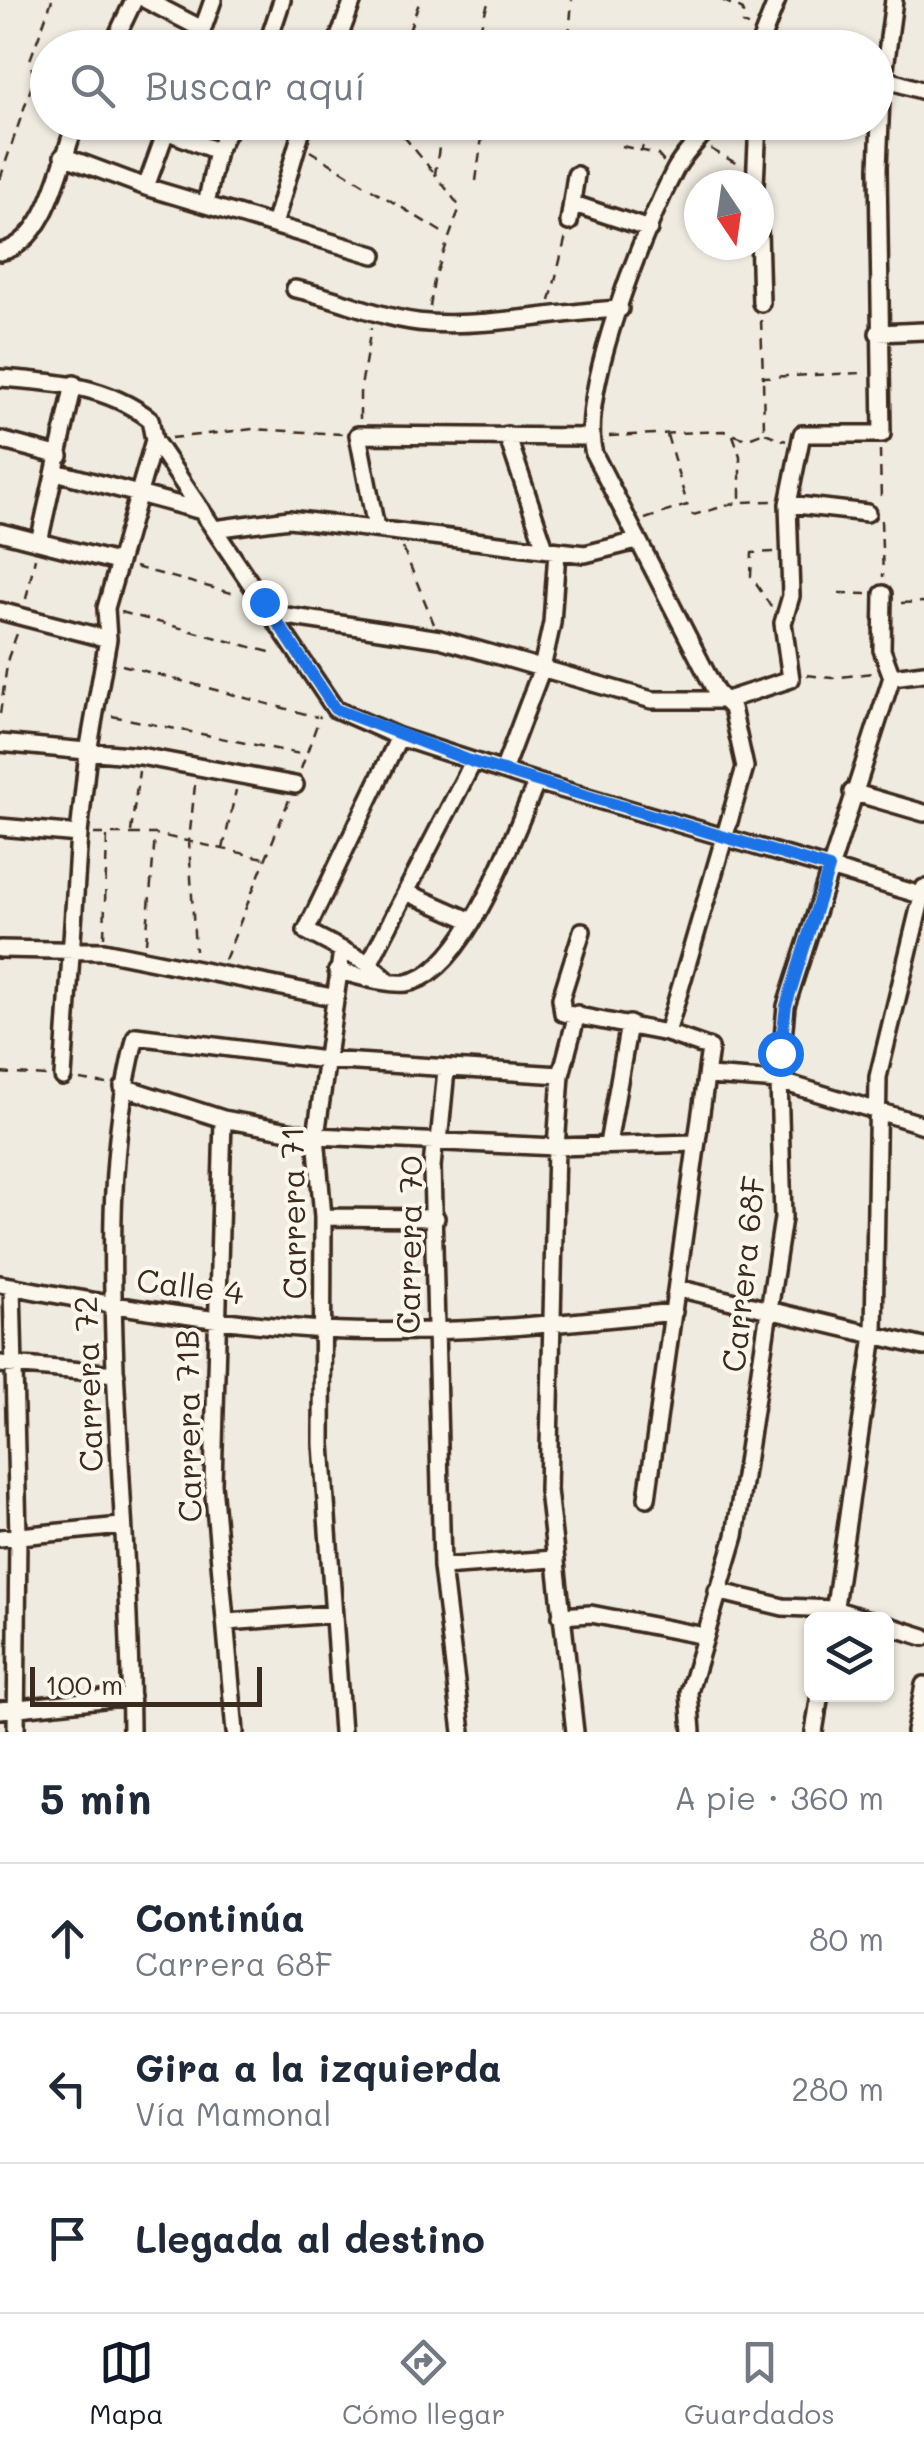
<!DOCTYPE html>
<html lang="es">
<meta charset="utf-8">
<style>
:root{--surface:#fff;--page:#f2f2f3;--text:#1f2937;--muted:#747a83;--line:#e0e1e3;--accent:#111827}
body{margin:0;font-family:Mali,sans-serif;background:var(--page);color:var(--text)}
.controls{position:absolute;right:30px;bottom:30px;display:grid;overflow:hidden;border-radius:15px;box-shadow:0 2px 8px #0004}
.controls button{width:90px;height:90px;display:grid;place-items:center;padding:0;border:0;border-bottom:2px solid var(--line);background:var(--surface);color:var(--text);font:50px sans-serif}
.compass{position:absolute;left:684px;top:170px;width:90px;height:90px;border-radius:50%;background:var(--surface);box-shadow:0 2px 8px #0004;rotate:167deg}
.scale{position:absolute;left:30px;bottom:25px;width:232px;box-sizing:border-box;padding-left:10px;border:5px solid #3b2a1e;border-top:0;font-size:28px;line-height:35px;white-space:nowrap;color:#3b2a1e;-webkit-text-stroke:8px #fbf7ec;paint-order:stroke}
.stop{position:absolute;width:30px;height:30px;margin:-22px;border:8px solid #1a73e8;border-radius:50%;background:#fff}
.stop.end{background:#1a73e8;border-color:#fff;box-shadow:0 2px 10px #0008}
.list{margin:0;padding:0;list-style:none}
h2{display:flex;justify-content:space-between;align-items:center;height:130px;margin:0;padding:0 40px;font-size:42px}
h2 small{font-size:32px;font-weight:400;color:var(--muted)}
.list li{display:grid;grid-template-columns:65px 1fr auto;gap:30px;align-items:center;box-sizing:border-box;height:150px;padding:0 40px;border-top:2px solid var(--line)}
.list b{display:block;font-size:38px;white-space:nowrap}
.list p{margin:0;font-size:32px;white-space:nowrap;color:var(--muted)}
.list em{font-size:32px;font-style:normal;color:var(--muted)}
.icon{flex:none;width:55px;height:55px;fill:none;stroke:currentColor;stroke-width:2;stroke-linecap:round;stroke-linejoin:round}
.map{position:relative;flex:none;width:924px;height:1732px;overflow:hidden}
.search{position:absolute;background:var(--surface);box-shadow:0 2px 8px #0004;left:30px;right:30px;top:30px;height:110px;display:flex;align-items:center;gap:25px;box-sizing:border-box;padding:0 35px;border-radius:55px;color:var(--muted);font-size:38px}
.sheet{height:580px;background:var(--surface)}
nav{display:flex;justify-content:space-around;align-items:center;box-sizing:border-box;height:140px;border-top:2px solid var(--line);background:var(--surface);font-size:28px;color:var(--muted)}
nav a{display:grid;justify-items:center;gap:5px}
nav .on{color:var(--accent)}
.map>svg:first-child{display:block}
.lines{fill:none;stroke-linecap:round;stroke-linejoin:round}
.minor-casing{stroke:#3b2a1e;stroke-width:22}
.path{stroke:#3b2a1e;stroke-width:2.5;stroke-dasharray:10 8;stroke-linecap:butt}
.minor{stroke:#fbf7ec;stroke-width:15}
.route{stroke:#1a73e8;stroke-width:12}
.labels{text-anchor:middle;stroke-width:8;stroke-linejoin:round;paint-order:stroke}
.street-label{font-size:32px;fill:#3b2a1e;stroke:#fbf7ec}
</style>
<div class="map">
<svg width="924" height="1732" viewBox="0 0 924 1732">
<rect width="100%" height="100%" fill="#f0ebe0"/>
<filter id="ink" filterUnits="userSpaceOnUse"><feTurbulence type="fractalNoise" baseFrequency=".01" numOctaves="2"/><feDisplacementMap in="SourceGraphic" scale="20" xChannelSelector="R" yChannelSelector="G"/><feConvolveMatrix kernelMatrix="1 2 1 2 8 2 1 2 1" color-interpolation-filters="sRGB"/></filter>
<g filter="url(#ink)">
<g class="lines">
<g class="minor-casing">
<path id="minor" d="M146,0L202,29
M111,48L134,0
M196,48L213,0
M266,48L282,0
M335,48L353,0
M758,48L777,0
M885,79L924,91
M143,122L217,151
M63,156L146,187L374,255
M755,185L758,122
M146,187L168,126
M574,204L649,229
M206,205L217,151L233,122
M569,222L576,175
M274,225L304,122
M759,230L761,303
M0,252C48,243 61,161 76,122
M295,289C341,298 382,320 428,323C489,327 558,312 620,309
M878,333L924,331
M0,378C54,382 106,385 150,419L154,440L335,709L399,737L537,782L924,896
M507,435L545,548
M0,440L60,456
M56,472L202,511
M788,504L867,513
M376,528L358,435L591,437
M214,529L289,519L585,554L637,541
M0,532L117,562
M39,542L74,384
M0,611L108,639
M273,614L440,639L652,700H727L791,679L783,623L791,596L788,504L802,434H882L878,168L881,98L894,0
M892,677L924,673
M0,743L140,756L295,785
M503,771L542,668L552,623L557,551
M852,792L924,813
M0,827L79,834
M406,892L472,921
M582,931L561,998L563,1013L667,1033L710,1048L647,1498
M0,949L104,951L332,997
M369,964L473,762
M337,971C358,975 385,985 406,983C466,975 513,833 537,782
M387,980L369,964L306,931L399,737
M667,1033L745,767L732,708L716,692L594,454C577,394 645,227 675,170C684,153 701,137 714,122
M446,1070L439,1142L434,1147L432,1167L442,1567L462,1732
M709,1076L779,1081L924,1125
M63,1077L79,834L88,752L108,639L106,608L154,440
M123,1087L223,1119L316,1136L556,1147L695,1143
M223,1119L213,1484L235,1732
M608,1144L629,1024
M323,1217L436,1218
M0,1284C106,1305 216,1323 324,1330C440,1336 558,1324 674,1312
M12,1286L18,1536L16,1732
M677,1288L924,1347
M0,1364L116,1374
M0,1538L121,1526
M442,1567L554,1559
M717,1591L783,1607L834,1609L869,1620
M561,1616L591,1614L705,1636
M833,1620L874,1335L878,1077L924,888
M228,1622L333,1614
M886,1625L924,1637
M0,1710L131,1696
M131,1732C130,1611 121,1489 115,1368C111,1256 108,1144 136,1036L325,1060L561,1075
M342,1732L322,1444L323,1217L316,1136L342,950
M575,1732L548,1490L556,1147L561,1075L577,1014
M692,1732L689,1692L735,1536L783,1218L779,1081L786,1006L892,677L882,650L883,594
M814,1732L820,1694
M915,1732L924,1685"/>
</g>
<path class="path" d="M722,0L743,10V24L748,26
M481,30L676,48
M569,37L572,0
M403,48L420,0
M474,48L489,0
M392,122L434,173
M619,122L643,140L642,151
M484,124L501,122
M622,146L657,154L664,162
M711,149L739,165
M310,151L448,236
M0,179L34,79L30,60L52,0
M476,181L484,122
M550,301L566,236
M430,307L434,280L460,207L435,174L443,122
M761,320L763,377L863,373
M360,419V393L371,328
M765,433L786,441
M667,435L687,504
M733,435L740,456V502L774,501
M609,436L724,431L746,439L764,432L763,377
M171,438L253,429L342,434
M880,450L881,502
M645,519L687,505L693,515L740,502
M881,520L883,577
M403,548L434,624
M135,567L239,595
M839,593L867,594
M26,599L35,558
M901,603L924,602
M771,607L751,576L752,553L775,552
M121,612L277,654
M122,665L317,717
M807,675L832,678L873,673
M0,714L8,658L18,631
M112,716L305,755
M301,769L320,716
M195,785L189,841L195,951
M131,832L139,771
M94,834H155L264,858
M223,849L236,790
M104,937L107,835
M146,943L155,836
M225,960L289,800
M0,1073L47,1076
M80,1080L107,1084"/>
<use href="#minor" class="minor"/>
</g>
</g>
<g class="lines" filter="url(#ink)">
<path class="route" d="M264,602L335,709L473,762L829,868L786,1006L780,1053"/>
</g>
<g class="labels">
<g class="street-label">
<text transform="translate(294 1213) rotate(-91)" y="11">Carrera 71</text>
<text transform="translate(410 1245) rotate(-89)" y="11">Carrera 70</text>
<text transform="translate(744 1274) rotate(-84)" y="11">Carrera 68F</text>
<text transform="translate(190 1287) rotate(7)" y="11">Calle 4</text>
<text transform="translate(89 1384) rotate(-92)" y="11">Carrera 72</text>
<text transform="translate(189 1426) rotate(-91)" y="11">Carrera 71B</text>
</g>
</g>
</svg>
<div class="controls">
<button><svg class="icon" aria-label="layers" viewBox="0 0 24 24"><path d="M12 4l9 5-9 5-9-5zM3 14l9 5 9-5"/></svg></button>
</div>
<svg class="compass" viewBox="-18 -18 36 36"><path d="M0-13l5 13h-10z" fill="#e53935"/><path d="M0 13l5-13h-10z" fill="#747a83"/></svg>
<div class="scale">100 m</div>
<div class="stop" style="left:780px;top:1053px"></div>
<div class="stop end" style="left:264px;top:602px"></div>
<div class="search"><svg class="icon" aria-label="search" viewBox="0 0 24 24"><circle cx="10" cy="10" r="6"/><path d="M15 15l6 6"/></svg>Buscar aquí</div>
</div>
<section class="sheet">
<h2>5 min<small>A pie · 360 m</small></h2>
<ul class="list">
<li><svg class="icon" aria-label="ahead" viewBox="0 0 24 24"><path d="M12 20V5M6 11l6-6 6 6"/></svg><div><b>Continúa</b><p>Carrera 68F</p></div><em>80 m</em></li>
<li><svg class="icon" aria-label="left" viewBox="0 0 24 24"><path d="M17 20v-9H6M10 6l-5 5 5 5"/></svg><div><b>Gira a la izquierda</b><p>Vía Mamonal</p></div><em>280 m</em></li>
<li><svg class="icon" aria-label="arrive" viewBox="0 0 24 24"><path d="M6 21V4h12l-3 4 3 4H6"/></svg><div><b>Llegada al destino</b></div></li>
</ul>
</section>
<nav>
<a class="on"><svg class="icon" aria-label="map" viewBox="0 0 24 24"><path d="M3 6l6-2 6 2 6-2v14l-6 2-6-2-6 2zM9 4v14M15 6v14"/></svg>Mapa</a>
<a><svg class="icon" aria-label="directions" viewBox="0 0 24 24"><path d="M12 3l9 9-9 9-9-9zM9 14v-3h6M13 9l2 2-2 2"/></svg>Cómo llegar</a>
<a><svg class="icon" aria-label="saved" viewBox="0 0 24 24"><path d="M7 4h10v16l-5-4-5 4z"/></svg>Guardados</a>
</nav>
